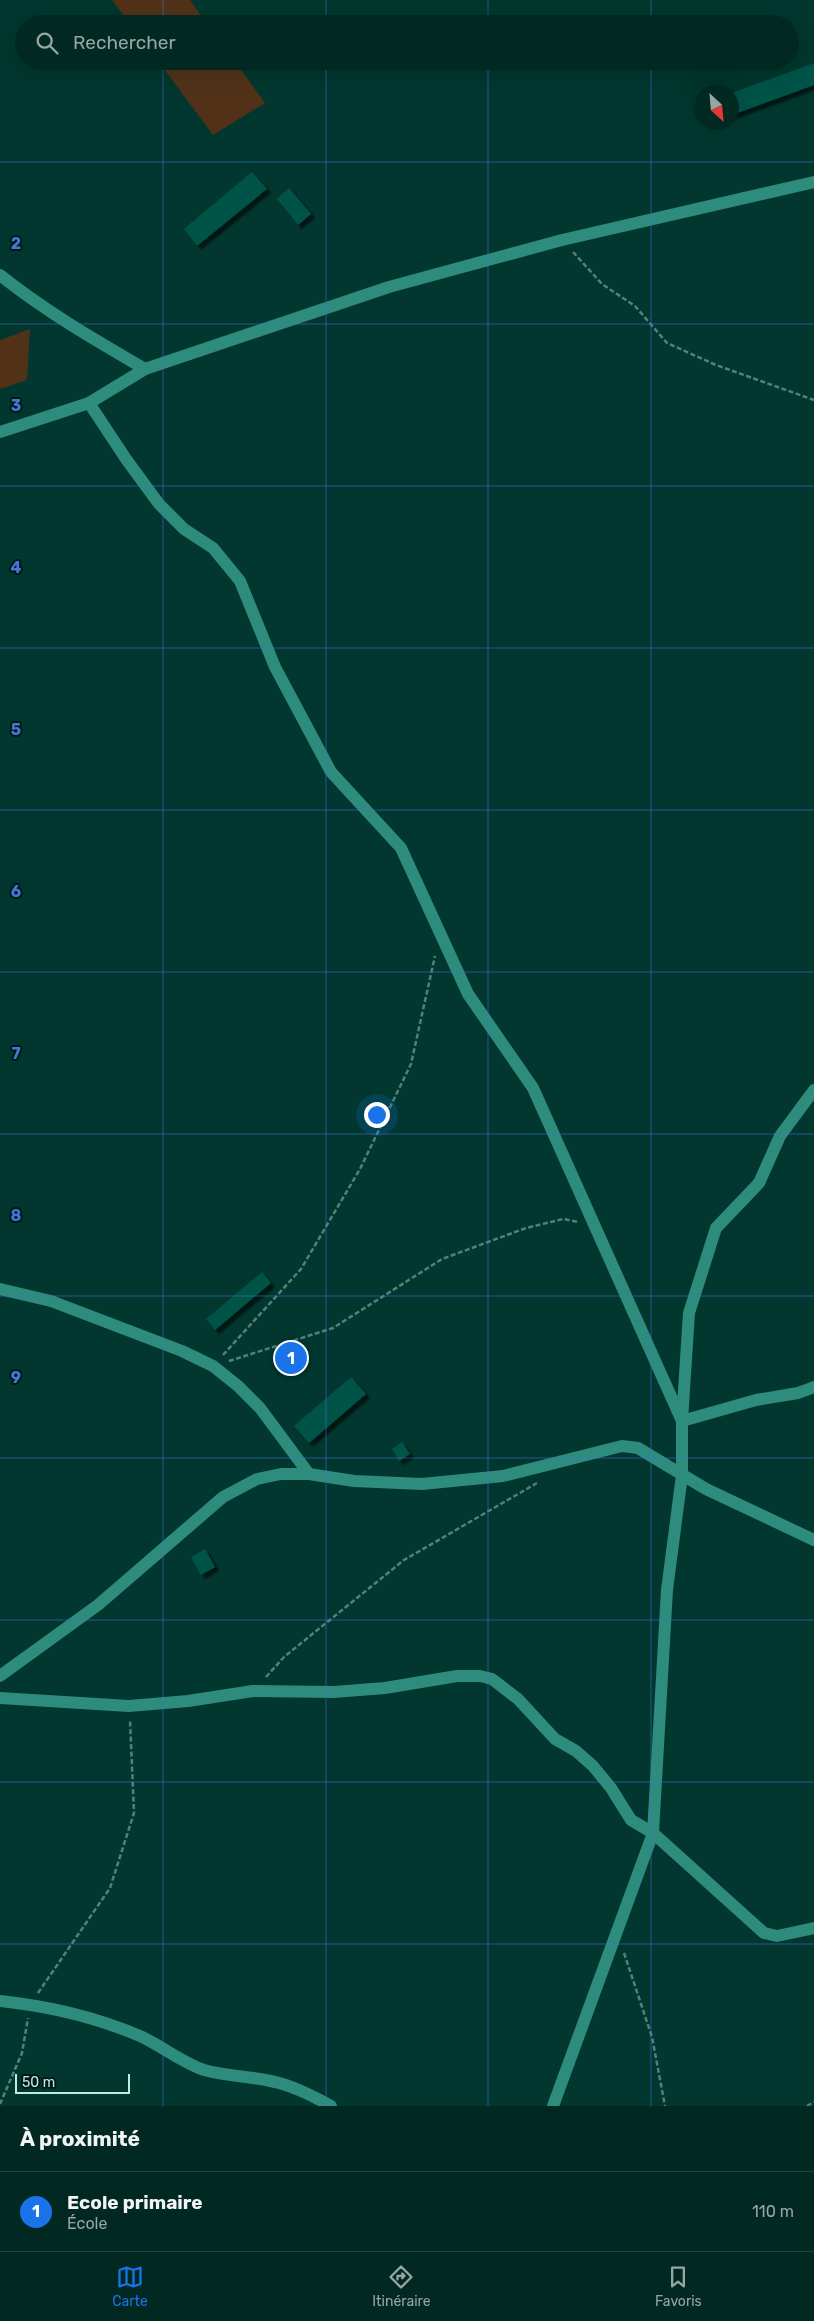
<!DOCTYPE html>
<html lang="fr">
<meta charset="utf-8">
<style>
:root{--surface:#012922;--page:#0f352f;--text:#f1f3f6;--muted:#96a6a5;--line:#234540;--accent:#1a73e8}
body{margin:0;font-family:Rubik,sans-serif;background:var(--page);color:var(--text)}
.compass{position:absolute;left:694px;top:85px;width:45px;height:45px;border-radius:50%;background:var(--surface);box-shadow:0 5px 20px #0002;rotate:154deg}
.scale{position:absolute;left:15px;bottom:12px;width:115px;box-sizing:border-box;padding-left:5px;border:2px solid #c1ebe1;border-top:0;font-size:14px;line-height:18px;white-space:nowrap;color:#c1ebe1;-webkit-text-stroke:4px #001b16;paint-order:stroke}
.you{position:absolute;left:376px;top:1114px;width:18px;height:18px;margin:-12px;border:4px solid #fff;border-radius:50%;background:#1a73e8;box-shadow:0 0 0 8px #1a73e833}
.badge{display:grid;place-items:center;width:32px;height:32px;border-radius:50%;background:var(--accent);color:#fff;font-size:16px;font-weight:700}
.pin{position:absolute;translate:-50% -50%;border:2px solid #fff;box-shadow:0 1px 5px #0006}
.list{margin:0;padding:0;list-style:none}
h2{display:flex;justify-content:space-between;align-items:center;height:65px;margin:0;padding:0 20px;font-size:21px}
h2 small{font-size:16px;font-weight:400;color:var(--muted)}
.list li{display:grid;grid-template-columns:32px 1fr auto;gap:15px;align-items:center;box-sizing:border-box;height:80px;padding:0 20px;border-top:1px solid var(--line)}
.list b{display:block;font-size:19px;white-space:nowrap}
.list p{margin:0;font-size:16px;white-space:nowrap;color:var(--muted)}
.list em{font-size:16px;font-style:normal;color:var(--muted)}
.icon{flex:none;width:28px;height:28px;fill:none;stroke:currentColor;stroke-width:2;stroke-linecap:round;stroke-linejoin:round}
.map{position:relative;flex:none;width:814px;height:2106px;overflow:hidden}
.search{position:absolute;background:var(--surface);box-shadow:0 5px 20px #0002;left:15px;right:15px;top:15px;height:55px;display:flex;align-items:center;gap:12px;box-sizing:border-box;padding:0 18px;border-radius:28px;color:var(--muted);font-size:19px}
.sheet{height:145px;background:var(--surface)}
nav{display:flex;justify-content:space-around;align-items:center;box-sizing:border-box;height:70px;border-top:1px solid var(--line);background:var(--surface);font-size:14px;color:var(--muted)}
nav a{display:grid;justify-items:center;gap:2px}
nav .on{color:var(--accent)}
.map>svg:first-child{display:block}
.green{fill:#513219}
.building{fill:#005347;filter:url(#shadow)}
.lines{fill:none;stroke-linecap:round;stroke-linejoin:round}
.path{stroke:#518278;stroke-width:2.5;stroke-dasharray:5 2.5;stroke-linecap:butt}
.street{stroke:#2d8c7b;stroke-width:12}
.secondary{stroke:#2d8c7b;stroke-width:12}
.grid{fill:none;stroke:#4675da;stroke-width:1;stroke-opacity:0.55}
.grid-label{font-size:16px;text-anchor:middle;font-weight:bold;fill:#4675da;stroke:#001b16;stroke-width:4;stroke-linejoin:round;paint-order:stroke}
</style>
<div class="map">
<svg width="814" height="2106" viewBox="0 0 814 2106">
<defs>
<filter id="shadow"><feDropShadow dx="4" dy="4" stdDeviation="1" flood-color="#0009"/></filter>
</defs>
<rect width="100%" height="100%" fill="#01372e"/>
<path class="green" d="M112,0H190L207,24H130Z
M158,61H235L265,103L213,135Z
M30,329L27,380L0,389V340Z"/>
<path class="building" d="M814,63V85L732,115V93Z
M252,172L267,189L197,246L184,229Z
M289,188L311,214L298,225L277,199Z
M262,1272L271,1283L215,1330L206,1319Z
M351,1377L366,1394L309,1443L294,1426Z
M402,1442L410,1454L399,1461L392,1449Z
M205,1549L215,1567L201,1575L191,1557Z"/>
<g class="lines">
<path class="path" d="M573,252L602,284L635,306L667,343L716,365L814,400
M223,1355L301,1269L360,1169L411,1064L435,956
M229,1361L333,1328L442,1259L526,1228L563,1219L578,1222
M266,1677L284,1657L404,1560L537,1483
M624,1953L652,2037L665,2106
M38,1993L110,1888L134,1813L130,1720
M0,2104L22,2053L28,2018
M807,2106L814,2102"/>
<path class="street" d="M0,275C45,311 95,340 145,369
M89,403L126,459L159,504L184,529L213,548L240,581L275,667L331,772L401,848L468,994L533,1088L682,1421
M0,1289L51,1301L182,1351L213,1366L238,1386L260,1408L309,1474
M682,1421L756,1400L798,1393L814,1387
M0,1676L98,1605L223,1497L257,1479L281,1474H309L354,1481L422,1484L503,1476L622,1446L638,1448L706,1489L814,1540
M0,1698L129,1706L188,1701L253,1691L334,1692L385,1688L457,1676H480L492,1679L518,1699L555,1739L576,1751L593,1766L611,1788L631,1820L653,1833L764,1933L777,1936L814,1928
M0,2001C48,2006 95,2017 140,2036C162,2046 181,2062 204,2070C229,2077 255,2076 279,2083C298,2088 315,2097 331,2106
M553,2106L653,1833L667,1590L682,1475V1421L689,1313L716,1228L759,1183L780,1136L814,1090"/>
<path class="secondary" d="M0,432L89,403L145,369L389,287L562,240L814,182"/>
</g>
<path class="grid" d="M163,0V24M326,0V24M488,0V24M651,0V24M163,61V2106M326,61V2106M488,61V2106M651,61V2106M0,162H814M0,324H814M0,486H814M0,648H814M0,810H814M0,972H814M0,1134H814M0,1296H814M0,1458H814M0,1620H814M0,1782H814M0,1944H814"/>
<g class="grid-label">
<text x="16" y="249">2</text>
<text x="16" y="411">3</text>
<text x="16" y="573">4</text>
<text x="16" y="735">5</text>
<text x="16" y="897">6</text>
<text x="16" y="1059">7</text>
<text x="16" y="1221">8</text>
<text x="16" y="1383">9</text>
</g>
</svg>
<svg class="compass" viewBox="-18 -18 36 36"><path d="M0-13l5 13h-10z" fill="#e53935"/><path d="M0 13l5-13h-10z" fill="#96a6a5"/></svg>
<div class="scale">50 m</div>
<div class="you"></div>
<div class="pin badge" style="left:291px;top:1358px">1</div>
<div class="search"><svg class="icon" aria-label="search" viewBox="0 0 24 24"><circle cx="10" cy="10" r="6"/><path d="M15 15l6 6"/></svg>Rechercher</div>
</div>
<section class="sheet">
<h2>À proximité<small></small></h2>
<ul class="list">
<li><span class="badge">1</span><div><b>Ecole primaire</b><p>École</p></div><em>110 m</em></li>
</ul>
</section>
<nav>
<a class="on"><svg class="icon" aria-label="map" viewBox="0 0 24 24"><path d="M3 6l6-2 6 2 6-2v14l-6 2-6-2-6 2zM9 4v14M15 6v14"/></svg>Carte</a>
<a><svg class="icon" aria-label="directions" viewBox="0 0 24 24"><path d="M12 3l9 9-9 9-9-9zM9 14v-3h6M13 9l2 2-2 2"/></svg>Itinéraire</a>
<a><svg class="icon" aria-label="saved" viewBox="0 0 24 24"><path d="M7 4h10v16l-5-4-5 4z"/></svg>Favoris</a>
</nav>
